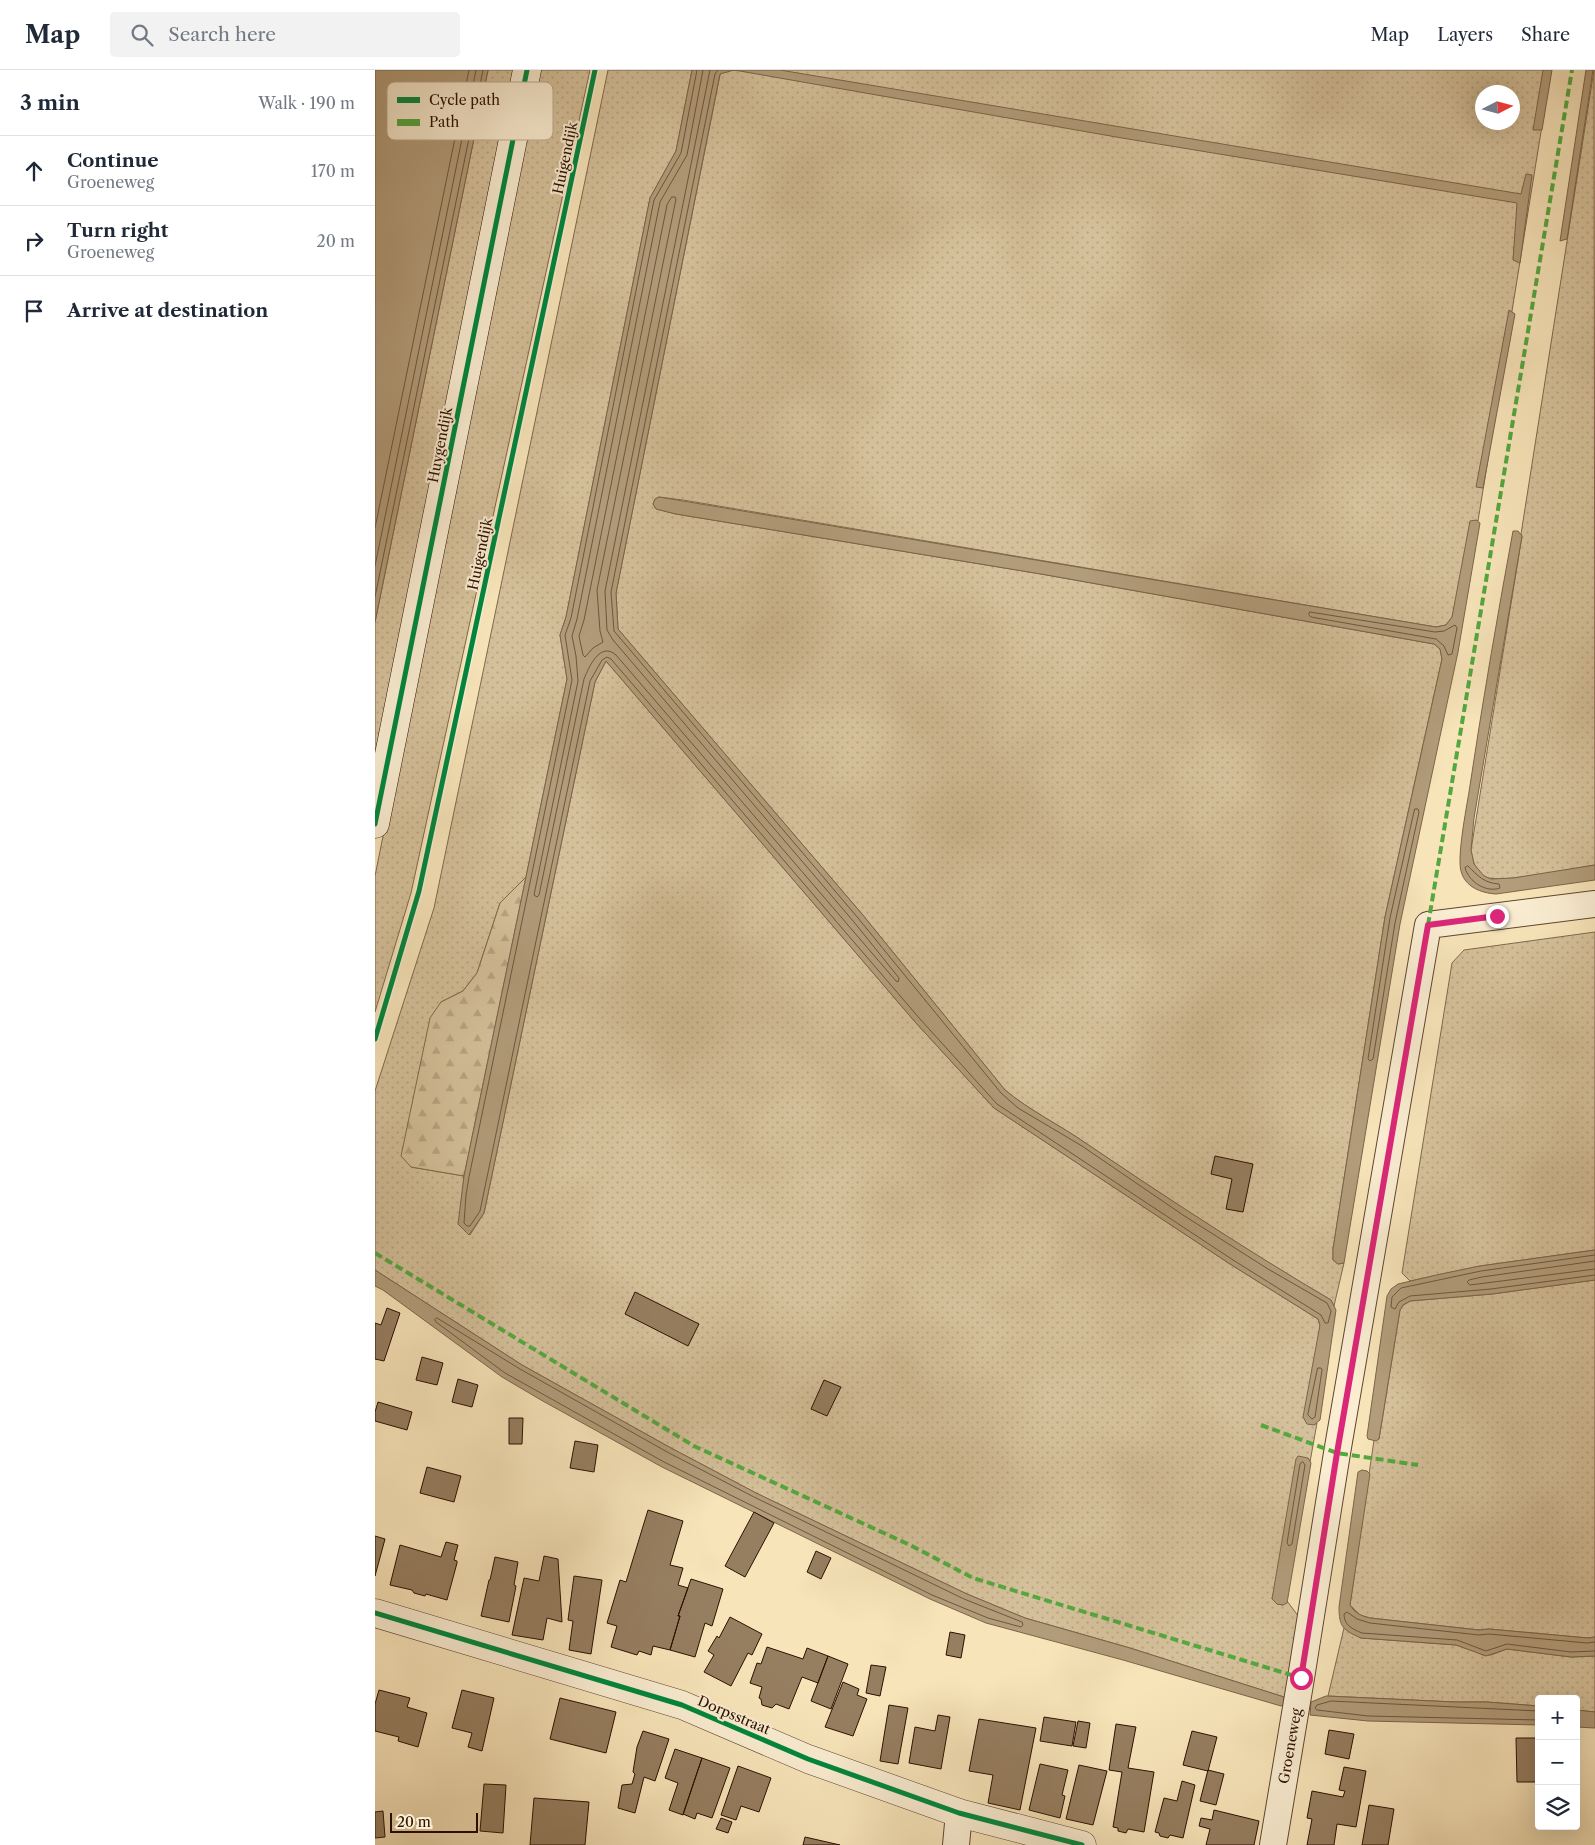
<!DOCTYPE html>
<meta charset="utf-8">
<style>
:root{--surface:#fff;--page:#f2f2f3;--text:#1f2937;--muted:#747a83;--line:#e0e1e3}
body{margin:0;font-family:"Libre Caslon Text",serif;background:var(--page);color:var(--text)}
.controls{position:absolute;right:15px;bottom:15px;display:grid;overflow:hidden;border-radius:5px;box-shadow:0 5px 20px #0002}
.controls button{width:45px;height:45px;display:grid;place-items:center;padding:0;border:0;border-bottom:1px solid var(--line);background:var(--surface);color:var(--text);font:25px sans-serif}
.compass{position:absolute;left:1100px;top:15px;width:45px;height:45px;border-radius:50%;background:var(--surface);box-shadow:0 5px 20px #0002;rotate:84deg}
.scale{position:absolute;left:15px;bottom:12px;width:88px;box-sizing:border-box;padding-left:5px;border:2px solid #2c1000;border-top:0;font-size:14px;line-height:18px;white-space:nowrap;color:#2c1000;-webkit-text-stroke:4px #faedd2;paint-order:stroke}
.stop{position:absolute;width:15px;height:15px;margin:-11px;border:4px solid #db2777;border-radius:50%;background:#fff}
.stop.end{background:#db2777;border-color:#fff;box-shadow:0 1px 5px #0008}
.list{margin:0;padding:0;list-style:none}
h2{display:flex;justify-content:space-between;align-items:center;height:65px;margin:0;padding:0 20px;font-size:21px}
h2 small{font-size:16px;font-weight:400;color:var(--muted)}
.list li{display:grid;grid-template-columns:32px 1fr auto;gap:15px;align-items:center;box-sizing:border-box;height:70px;padding:0 20px;border-top:1px solid var(--line)}
.list b{display:block;font-size:19px;white-space:nowrap}
.list p{margin:0;font-size:16px;white-space:nowrap;color:var(--muted)}
.list em{font-size:16px;font-style:normal;color:var(--muted)}
.icon{flex:none;width:28px;height:28px;fill:none;stroke:currentColor;stroke-width:2;stroke-linecap:round;stroke-linejoin:round}
.map{position:relative;flex:none;width:1220px;height:1775px;overflow:hidden}
header{display:flex;align-items:center;gap:30px;box-sizing:border-box;height:70px;padding:0 25px;background:var(--surface);border-bottom:1px solid var(--line)}
header strong{font-size:24px}
nav{display:flex;gap:28px;margin-inline-start:auto;font-size:18px}
.search{width:350px;height:45px;background:var(--page);display:flex;align-items:center;gap:12px;box-sizing:border-box;padding:0 18px;border-radius:5px;color:var(--muted);font-size:19px}
main{display:flex}
aside{flex:1;background:var(--surface)}
.map>svg:first-child{display:block}
.grass{fill:url(#grass-dots);stroke:#80684d;fill-rule:evenodd}
.forest{fill:url(#forest-firs);stroke:#80684d}
.water{fill:#b29c7a;stroke:#7c6449}
.lines{fill:none;stroke-linecap:round;stroke-linejoin:round}
.shore{stroke:#6f563d;stroke-width:1}
.building{fill:#967e60;stroke:#2c1000}
.minor-casing{stroke:#5f452e;stroke-width:28}
.tertiary-casing{stroke:#5f452e;stroke-width:29}
.secondary-casing{stroke:#2c1000;stroke-width:29}
.minor{stroke:#faedd2;stroke-width:26}
.tertiary{stroke:#faedd2;stroke-width:28}
.secondary{stroke:#faedd2;stroke-width:28}
.quiet{stroke:#54a840;stroke-width:4;stroke-dasharray:8 4;stroke-linecap:butt}
.cycleway-casing{stroke:#faedd2;stroke-width:8}
.cycleway{stroke:#00873e;stroke-width:5}
.route{stroke:#db2777;stroke-width:6}
.labels{text-anchor:middle;stroke-width:4;stroke-linejoin:round;paint-order:stroke}
.street-label{font-size:14px;fill:#2c1000;stroke:#faedd2}
.key{fill:#faedd2;stroke:#bcab93;stroke-width:1}
.key-label{font-size:14px;fill:#2c1000}
</style>
<header>
<strong>Map</strong>
<div class="search"><svg class="icon" aria-label="search" viewBox="0 0 24 24"><circle cx="10" cy="10" r="6"/><path d="M15 15l6 6"/></svg>Search here</div>
<nav><a>Map</a><a>Layers</a><a>Share</a></nav>
</header>
<main>
<aside>
<h2>3 min<small>Walk · 190 m</small></h2>
<ul class="list">
<li><svg class="icon" aria-label="ahead" viewBox="0 0 24 24"><path d="M12 20V5M6 11l6-6 6 6"/></svg><div><b>Continue</b><p>Groeneweg</p></div><em>170 m</em></li>
<li><svg class="icon" aria-label="right" viewBox="0 0 24 24"><path d="M7 20v-9h11M14 6l5 5-5 5"/></svg><div><b>Turn right</b><p>Groeneweg</p></div><em>20 m</em></li>
<li><svg class="icon" aria-label="arrive" viewBox="0 0 24 24"><path d="M6 21V4h12l-3 4 3 4H6"/></svg><div><b>Arrive at destination</b></div></li>
</ul>
</aside>
<div class="map">
<svg width="1220" height="1775" viewBox="0 0 1220 1775">
<defs>
<pattern id="grass-dots" width="8" height="8" patternUnits="userSpaceOnUse" patternTransform="scale(1.25)"><rect width="8" height="8" fill="#d4c09a"/><path d="M2 2h.1M6 6h.1" fill="none" stroke="#b6a483" stroke-width="1.8" stroke-linecap="round"/></pattern>
<pattern id="forest-firs" width="22" height="20" patternUnits="userSpaceOnUse" patternTransform="scale(1.25)"><rect width="22" height="20" fill="#d4c09a"/><path d="M5 1l3.5 6h-7zM16 11l3.5 6h-7z" fill="#b6a483"/></pattern>
</defs>
<rect width="100%" height="100%" fill="#f7e4b9"/>
<filter id="stains"><feTurbulence type="fractalNoise" baseFrequency=".004" numOctaves="4"/><feColorMatrix values="0 0 0 0 .2 0 0 0 0 .09 0 0 0 0 .02 0 0 0 .5 -.17"/></filter>
<radialGradient id="worn" r=".72"><stop offset=".6" stop-color="#630" stop-opacity="0"/><stop offset="1" stop-color="#630" stop-opacity=".3"/></radialGradient>
<path class="grass" d="M113,0H141L0,688V552Z
M162,0H215L36,823L0,942V806Z
M233,0H317L301,81L275,128L191,547L185,565L192,609L151,807L125,833L102,903L88,921L66,932L36,1097L89,1106L84,1154L95,1165L109,1143L220,612L231,591L541,953L619,1038L855,1194L943,1249L945,1255L939,1355L942,1353L935,1392L933,1388L897,1529L902,1534L908,1535L912,1531L924,1547L910,1629L909,1627L755,1578L650,1548L592,1524L381,1423L296,1378L147,1295L0,1200V1021L59,838Z
M346,0H1176L1103,451L1101,450L1077,547L1071,555L1061,557L308,430L284,427L280,429L278,434L281,439L301,444L666,504L1059,574L1065,579L1067,589L1010,847L958,1179V1190L963,1194L969,1193L959,1236L956,1230C872,1181 792,1128 712,1074C685,1055 655,1041 630,1020L487,844L243,559L241,523ZM1108,22H1138V52H1108Z
M1219,0L1220,795C1200,798 1125,814 1111,807C1100,801 1098,792 1096,780L1147,466L1146,464Z
M1220,862V1180L1105,1196L1035,1211L1027,1203L1077,893L1089,880Z
M1220,1210V1567L1213,1568L1114,1559L1104,1560L995,1548L985,1545L975,1535L999,1370L1004,1369L1025,1240L1027,1236L1035,1231L1117,1224Z
M969,1558L986,1568L1081,1575L1102,1582L1108,1585H1116L1132,1579L1196,1587L1220,1586V1642L1201,1640V1629H1164V1636L1112,1632H1080L953,1626Z"/>
<path class="forest" d="M151,807L89,1106L36,1097L26,1086L55,948L66,932L88,921L102,903L125,833Z"/>
<path class="water" d="M0,0H113L0,552Z
M317,0H405L1146,124L1151,104L1157,105L1145,193L1138,190L1142,133L747,68L359,0L345,4L241,523L243,559L487,844L630,1020C655,1041 685,1055 712,1074C792,1128 873,1181 956,1230L961,1240L945,1350L939,1355L932,1354L928,1347L945,1255L943,1249L855,1194L619,1038L541,953L231,591L220,612L109,1143L94,1165L83,1154L89,1106L192,609L185,565L191,547L275,128L301,81Z
M1168,0H1177L1167,60H1158Z
M1211,0H1218L1192,169L1185,171Z
M1134,240L1140,244L1108,418L1101,417Z
M284,427L1061,557L1071,555L1077,547L1095,451L1101,450L1105,453L1083,582L1025,854L969,1193L963,1194L958,1190V1179L1010,847L1067,589L1065,579L1059,574L666,504L301,444L281,439L278,434L280,429Z
M1138,461H1143L1147,466L1099,748L1096,780L1099,794L1109,806L1116,809L1138,808L1220,795V810L1121,824C1106,823 1090,817 1086,801C1082,787 1091,740 1094,722C1107,635 1122,548 1138,461Z
M1220,1180V1210L1117,1224L1035,1231L1028,1235L1025,1240L1004,1369L1001,1371L993,1369L992,1366L1012,1226L1016,1219L1023,1214L1066,1204L1105,1196Z
M0,1200L147,1295L296,1378L381,1423L592,1524L650,1548L755,1578L909,1627V1635L906,1636L748,1590L611,1553L555,1529L287,1397L166,1330L127,1307L8,1220L0,1216Z
M923,1386L933,1388L936,1393L912,1533L908,1535L902,1534L897,1529L921,1389Z
M987,1400L992,1401L995,1404L975,1535C980,1543 986,1546 995,1548L1104,1560L1114,1559L1213,1568L1220,1567V1586L1196,1587L1132,1579L1111,1586L1081,1575L986,1568C968,1560 964,1557 964,1537L983,1402Z
M951,1626L1080,1632H1112L1164,1636V1655L993,1651L935,1645L936,1632Z
M1201,1640L1220,1642V1658L1201,1657Z"/>
<g class="lines">
<path class="shore" d="M322,0L306,83L279,130L196,548L190,565L197,610L94,1107L91,1125L89,1153L92,1156H95L105,1141L215,611L227,590L232,587L236,589L545,949L622,1034L858,1190L946,1245L950,1253H953L956,1241L952,1233L893,1199L808,1145L707,1076L643,1038L626,1023L483,848L239,561L236,522L340,4L343,0
M328,0L312,85L285,132L202,549L197,566L201,586L203,611L159,825L162,827L164,825L209,609C214,597 225,571 241,585L521,911L523,912L524,908L479,852L238,570L232,560L230,521L335,0
M297,127H300L301,129L222,520L225,561L228,572L218,578L210,587L208,585L204,566L209,550L292,135Z
M0,458L94,0
M0,496L101,0
M0,527L108,0
M935,542L1060,562L1069,561L1080,555L1082,558L1077,584L1073,585L1069,576L1061,569L936,547L934,545Z
M1040,739H1043L1044,742L1020,853L998,989L995,991L993,989L1015,848Z
M1093,796C1103,806 1109,813 1124,814L1125,818C1111,823 1094,812 1090,798Z
M1220,1185L1106,1201L1026,1218L1017,1227L1016,1237L1020,1239L1024,1232L1035,1226L1116,1219L1220,1205
M1220,1191L1107,1207L1094,1210L1092,1212L1095,1215L1220,1199
M62,1248L145,1299L294,1383L379,1427L589,1529L647,1552L648,1555L646,1557L613,1548L557,1525L289,1392L130,1303L61,1252L60,1250Z
M943,1298H946L947,1300L940,1347L937,1349L933,1345Z
M928,1392L930,1395L917,1474L914,1476L912,1473L925,1394Z
M1220,1572L1212,1573L1114,1564L1104,1565L995,1553L982,1549L972,1542L969,1544C969,1555 977,1559 987,1563L1082,1570L1111,1581L1132,1574L1196,1582L1220,1581
M1164,1641L956,1631L942,1635L940,1638L942,1640L993,1646L1164,1650"/>
</g>
<path class="building" d="M840,1086L878,1094L868,1142L851,1139L857,1109L836,1104Z
M260,1222L324,1254L313,1276L250,1244Z
M12,1238L25,1243L9,1291L0,1289V1253L6,1255Z
M47,1287L68,1293L62,1315L41,1310Z
M83,1309L103,1315L97,1337L77,1332Z
M449,1310L466,1317L452,1346L436,1339Z
M3,1332L37,1342L32,1360L0,1351V1342Z
M134,1348H148L147,1374H134Z
M200,1371L223,1375L219,1402L195,1398Z
M52,1397L86,1406L79,1432L45,1423Z
M273,1440L308,1451L295,1495L308,1498L303,1515L313,1518L303,1546H305L295,1580L278,1576L276,1585L264,1581L262,1585L236,1577L242,1556L232,1553L245,1510L251,1512Z
M379,1442L399,1453L370,1507L350,1496Z
M0,1466L10,1469L0,1506Z
M71,1472L83,1475L79,1490L82,1491V1493L72,1530L51,1524L50,1526L39,1523L37,1520L15,1515L25,1475L66,1487Z
M441,1481L456,1488L446,1509L432,1502Z
M169,1486L183,1489L187,1552L172,1548L168,1570L137,1565L149,1508L164,1511Z
M120,1487L143,1492L139,1515L141,1516L134,1552L106,1546L114,1510H115Z
M199,1506L227,1510L216,1584L194,1580L198,1551L193,1550Z
M316,1509L348,1519L337,1556L330,1553L320,1587L295,1580L305,1546H303Z
M355,1547L387,1564L377,1585L373,1583L356,1616L329,1602L339,1585L333,1581L342,1566L344,1568Z
M575,1562L590,1565L586,1588L571,1585Z
M392,1577L428,1589L432,1578L453,1586L443,1613L427,1607L414,1639L401,1634L397,1638L387,1635L386,1629L384,1628L387,1617L375,1613L382,1593L386,1594Z
M453,1586L473,1594L456,1639L436,1631Z
M496,1595L511,1597L505,1626L491,1623Z
M468,1612L484,1619L482,1625L492,1629L478,1666L450,1657Z
M4,1620L35,1628L32,1637L52,1643L43,1677L23,1671L24,1667L0,1661V1634Z
M87,1620L119,1628L107,1681L93,1677L97,1663L77,1658Z
M185,1628L241,1642L231,1683L175,1669Z
M514,1635L533,1638L523,1694L505,1691Z
M563,1645L575,1647L566,1699L534,1693L540,1657L560,1661Z
M669,1647L701,1652L697,1676L665,1671Z
M604,1649L661,1658L645,1740L613,1733L618,1705L594,1701Z
M703,1651L715,1653L711,1678L698,1676Z
M741,1654L761,1657L753,1698L779,1702L769,1762L753,1759L751,1763L743,1761V1758L738,1757L747,1702L734,1700Z
M954,1660L979,1664L974,1689L950,1684Z
M268,1661L294,1669L280,1711L269,1707L260,1743L243,1738L247,1715L257,1714L260,1704L258,1702L262,1677Z
M817,1661L842,1667L833,1701L808,1695Z
M1141,1668H1164V1712H1142Z
M300,1679L327,1688L308,1745L294,1740L303,1713L290,1708Z
M327,1688L355,1698L337,1748L322,1743L320,1749L308,1744Z
M665,1694L693,1700L687,1725L690,1726L685,1748L654,1740Z
M704,1695L732,1701L718,1755L691,1749Z
M363,1696L396,1708L384,1742L366,1736L361,1750L346,1745Z
M969,1697L991,1701L981,1757L962,1754L959,1775H932L937,1749L932,1748L937,1721L968,1727L970,1721L964,1720Z
M833,1700L849,1704L841,1735L825,1731Z
M807,1711L820,1715L808,1768L795,1765L793,1768L785,1766L784,1763L780,1762L789,1728L802,1731Z
M109,1714L131,1715L128,1763L105,1761Z
M159,1728L214,1732L210,1775H155Z
M994,1735L1019,1739L1013,1775H987Z
M839,1740L884,1751L879,1775H831L835,1759L824,1756L826,1748L837,1750Z
M8,1741L10,1767L0,1768V1742Z
M346,1748L357,1752L353,1763L341,1759Z
M430,1767L465,1775H428Z"/>
<g class="lines">
<g class="minor-casing">
<path id="minor" d="M581,1775L584,1743
M898,1775L926,1608L962,1383L1053,855L1220,834"/>
</g>
<g class="tertiary-casing">
<path id="tertiary" d="M0,1543L307,1635L433,1689L584,1743L707,1775"/>
</g>
<g class="secondary-casing">
<path id="secondary" d="M0,754L152,0"/>
</g>
<use href="#minor" class="minor"/>
<use href="#tertiary" class="tertiary"/>
<use href="#secondary" class="secondary"/>
<path class="quiet" d="M1053,855L1197,0
M0,1183L319,1376L535,1475L598,1508L926,1608
M886,1355L962,1383L1043,1395"/>
<g class="cycleway-casing">
<path id="cycleway" d="M0,754L152,0
M0,969L44,821L220,0
M0,1543L307,1635L433,1689L584,1743L707,1775"/>
</g>
<use href="#cycleway" class="cycleway"/>
</g>
<g class="lines">
<path class="route" d="M926,1608L962,1383L1053,855L1122,846"/>
</g>
<g class="labels">
<g class="street-label">
<text transform="translate(190 88) rotate(-78)" y="5">Huigendijk</text>
<text transform="translate(65 375) rotate(-79)" y="5">Huygendijk</text>
<text transform="translate(105 484) rotate(-78)" y="5">Huigendijk</text>
<text transform="translate(359 1645) rotate(23)" y="5">Dorpsstraat</text>
<text transform="translate(915 1676) rotate(-80)" y="5">Groeneweg</text>
</g>
</g>
<rect x="12" y="12" width="166" height="58" rx="8" class="key"/>
<rect x="22" y="27" width="23" height="6" fill="#00873e"/>
<rect x="22" y="49" width="23" height="7" fill="#54a840"/>
<g class="key-label">
<text x="54" y="35">Cycle path</text>
<text x="54" y="57">Path</text>
</g>
<rect width="100%" height="100%" filter="url(#stains)"/>
<rect width="100%" height="100%" fill="url(#worn)"/>
</svg>
<div class="controls">
<button>+</button>
<button>−</button>
<button><svg class="icon" aria-label="layers" viewBox="0 0 24 24"><path d="M12 4l9 5-9 5-9-5zM3 14l9 5 9-5"/></svg></button>
</div>
<svg class="compass" viewBox="-18 -18 36 36"><path d="M0-13l5 13h-10z" fill="#e53935"/><path d="M0 13l5-13h-10z" fill="#747a83"/></svg>
<div class="scale">20 m</div>
<div class="stop" style="left:926px;top:1608px"></div>
<div class="stop end" style="left:1122px;top:846px"></div>
</div>
</main>
